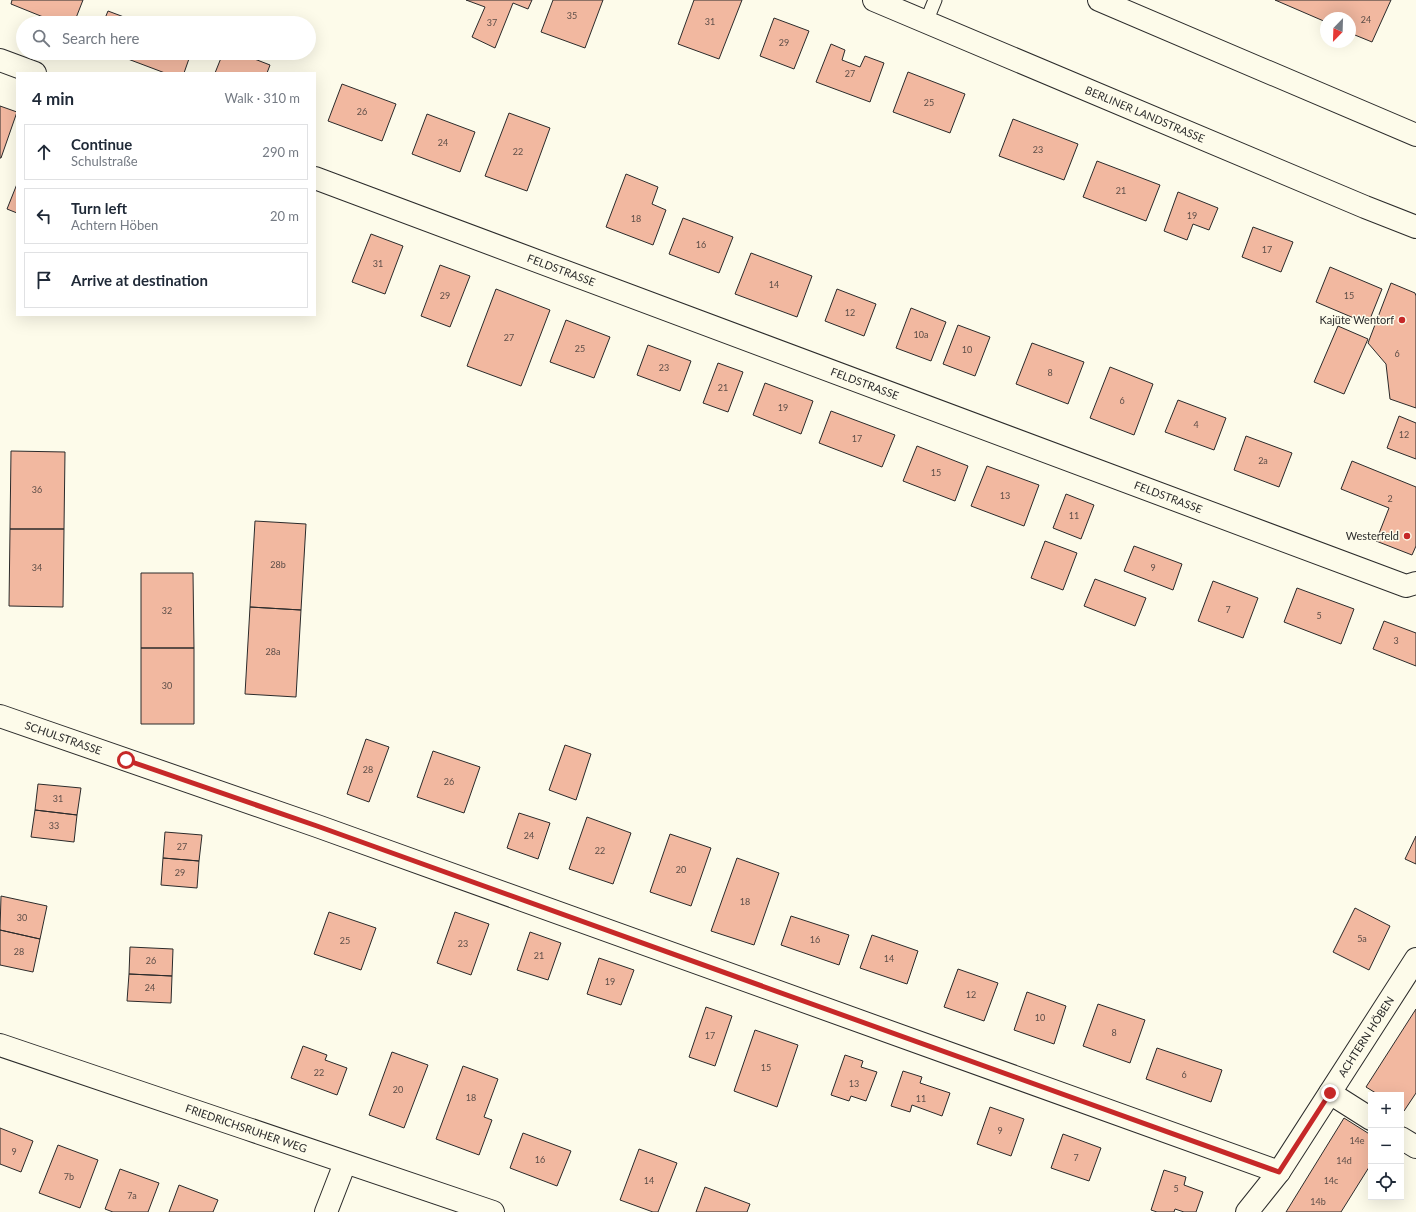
<!DOCTYPE html>
<meta charset="utf-8">
<style>
:root{--surface:#fff;--page:#f2f2f3;--text:#1f2937;--muted:#747a83;--line:#e0e1e3}
body{margin:0;font-family:Lato,sans-serif;background:var(--page);color:var(--text)}
.controls{position:absolute;right:12px;bottom:12px;display:grid;overflow:hidden;border-radius:0px;box-shadow:0 4px 16px #0002}
.controls button{width:36px;height:36px;display:grid;place-items:center;padding:0;border:0;border-bottom:1px solid var(--line);background:var(--surface);color:var(--text);font:20px sans-serif}
.compass{position:absolute;left:1320px;top:12px;width:36px;height:36px;border-radius:50%;background:var(--surface);box-shadow:0 4px 16px #0002;rotate:203deg}
.stop{position:absolute;width:12px;height:12px;margin:-9px;border:3px solid #c62828;border-radius:50%;background:#fff}
.stop.end{background:#c62828;border-color:#fff;box-shadow:0 1px 4px #0008}
.list{margin:0;padding:0;list-style:none}
h2{display:flex;justify-content:space-between;align-items:center;height:52px;margin:0;padding:0 16px;font-size:17px}
h2 small{font-size:13px;font-weight:400;color:var(--muted)}
.list li{display:grid;grid-template-columns:26px 1fr auto;gap:12px;align-items:center;box-sizing:border-box;height:56px;margin:0 8px 8px;padding:0 8px;border:1px solid var(--line);border-radius:0px}
.list b{display:block;font-size:15px;white-space:nowrap}
.list p{margin:0;font-size:13px;white-space:nowrap;color:var(--muted)}
.list em{font-size:13px;font-style:normal;color:var(--muted)}
.icon{flex:none;width:22px;height:22px;fill:none;stroke:currentColor;stroke-width:2;stroke-linecap:round;stroke-linejoin:round}
.map{position:relative;flex:none;width:1416px;height:1212px;overflow:hidden}
.search{position:absolute;background:var(--surface);box-shadow:0 4px 16px #0002;left:16px;top:16px;width:300px;height:44px;display:flex;align-items:center;gap:10px;box-sizing:border-box;padding:0 14px;border-radius:22px;color:var(--muted);font-size:15px}
.panel{position:absolute;background:var(--surface);box-shadow:0 4px 16px #0002;left:16px;top:72px;width:300px;height:244px;border-radius:0px}
.map>svg:first-child{display:block}
.building{fill:#f2b8a0;stroke:#2b2b2b}
.lines{fill:none;stroke-linecap:round;stroke-linejoin:round}
.lane-casing{stroke:#2b2b2b;stroke-width:15}
.street-casing{stroke:#2b2b2b;stroke-width:24}
.lane{stroke:#fdfbea;stroke-width:13}
.street{stroke:#fdfbea;stroke-width:22}
.route{stroke:#c62828;stroke-width:5}
.poi-dot{fill:#c62828;stroke:#fdfbea;stroke-width:1.5}
.labels{text-anchor:middle;stroke-width:3;stroke-linejoin:round;paint-order:stroke}
.number-label{font-size:9px;fill:#5d4e48}
.street-label{font-size:11px;fill:#2b2b2b;stroke:#fdfbea}
.poi-label{font-size:11px;fill:#2b2b2b;stroke:#fdfbea;text-anchor:end}
</style>
<div class="map">
<svg width="1416" height="1212" viewBox="0 0 1416 1212">
<rect width="100%" height="100%" fill="#fdfbea"/>
<path class="building" d="M12,0H83L74,23H58L11,4Z
M466,0H532L528,9L513,3L495,48L472,37L485,7Z
M553,0H603L585,48L541,32Z
M694,0H742L719,59L678,44Z
M1275,0H1391L1372,42L1350,33V18H1326V22Z
M108,11L140,23H103Z
M774,18L809,31L794,69L760,56Z
M831,44L845,50L842,60L860,67L865,56L884,63L870,102L816,82Z
M112,53H191L184,73H165Z
M223,53H239L270,65L267,73H215Z
M908,72L965,94L950,133L893,112Z
M342,84L396,104L382,141L328,121Z
M0,106L17,112L1,158H0Z
M509,113L550,128L527,191L485,176Z
M427,114L475,132L460,172L412,154Z
M1013,119L1078,144L1064,180L999,156Z
M1097,161L1160,185L1146,221L1083,197Z
M626,174L658,187L652,204L666,210L653,245L606,227Z
M17,184V213L7,209Z
M1178,192L1218,208L1209,230L1193,224L1187,240L1164,231Z
M683,218L733,237L719,273L669,254Z
M1253,227L1293,242L1281,272L1242,257Z
M371,234L403,246L385,294L352,282Z
M751,253L812,276L797,317L735,294Z
M440,265L470,276L450,327L421,316Z
M1330,267L1382,289L1368,324L1316,302Z
M1391,283L1415,293L1416,296V408L1390,399L1386,364L1368,343Z
M496,289L550,310L521,386L467,366Z
M837,289L876,304L864,336L825,321Z
M911,308L946,322L931,361L896,348Z
M566,320L610,337L594,378L550,362Z
M958,325L990,337L975,376L943,364Z
M1338,326L1368,339L1344,394L1314,382Z
M1032,343L1084,362L1068,404L1016,384Z
M648,345L691,361L680,391L637,375Z
M718,363L743,372L728,412L703,403Z
M1110,367L1153,384L1134,435L1090,418Z
M765,383L813,401L801,434L753,415Z
M1178,400L1226,418L1214,450L1165,432Z
M831,411L895,435L882,467L819,443Z
M1399,416L1416,423V459L1387,448Z
M1246,436L1292,453L1279,487L1234,470Z
M917,446L968,466L955,501L903,481Z
M11,451L65,452L64,529H10Z
M1352,461L1416,487V546L1412,555L1376,541L1389,508L1341,489Z
M987,466L1039,485L1024,526L971,506Z
M1066,494L1094,505L1081,539L1053,528Z
M255,521L306,524L301,610L250,607Z
M10,529H64L63,607L9,606Z
M1045,541L1077,553L1063,590L1031,578Z
M1134,546L1182,564L1173,590L1124,571Z
M141,573H193L194,648H141Z
M1095,579L1146,598L1135,626L1084,606Z
M1213,581L1258,598L1243,638L1198,621Z
M1297,588L1354,609L1341,644L1284,622Z
M250,607L301,610L296,697L245,694Z
M1384,621L1416,633V666L1373,649Z
M141,648H194V724H141Z
M366,739L389,747L369,802L347,794Z
M565,745L591,754L576,800L549,790Z
M433,751L480,767L464,813L417,797Z
M38,784L81,788L77,815L35,810Z
M35,810L77,815L74,842L31,837Z
M519,813L550,823L538,859L507,848Z
M587,817L631,833L613,884L569,869Z
M165,832L202,835L199,861L163,858Z
M670,834L711,848L691,906L650,892Z
M1416,836V864L1405,859Z
M163,858L199,861L197,888L161,885Z
M737,858L779,873L754,945L711,931Z
M1,896L47,906L40,939L0,930Z
M1355,908L1390,926L1369,970L1333,952Z
M329,912L376,928L361,970L314,954Z
M455,912L489,924L471,975L437,963Z
M791,916L849,935L839,965L781,945Z
M0,930L40,939L33,972L0,965Z
M530,932L561,943L548,980L517,970Z
M872,935L918,951L907,984L860,968Z
M130,947L173,949L172,976L129,974Z
M599,958L634,970L621,1005L587,994Z
M958,969L998,983L984,1021L944,1007Z
M129,974L172,976L171,1003L127,1001Z
M1027,992L1066,1006L1054,1044L1014,1030Z
M1098,1004L1145,1020L1130,1063L1083,1046Z
M706,1007L732,1016L715,1066L689,1057Z
M1416,1009V1093L1404,1111L1401,1109V1095H1379L1366,1087Z
M755,1030L798,1045L777,1107L734,1091Z
M303,1046L327,1055L325,1060L347,1068L337,1095L291,1078Z
M1157,1048L1222,1070L1211,1102L1146,1079Z
M392,1052L428,1065L404,1128L369,1115Z
M845,1055L863,1061L861,1067L877,1072L866,1101L851,1096L849,1101L831,1095Z
M463,1066L498,1079L484,1117L492,1120L479,1155L436,1139Z
M903,1071L922,1077L920,1083L950,1093L942,1116L912,1105L910,1112L891,1106Z
M990,1107L1024,1119L1011,1156L977,1144Z
M1344,1118L1371,1135V1164L1341,1212H1286Z
M0,1128L33,1141L21,1172L0,1164Z
M523,1133L571,1151L557,1186L510,1168Z
M1063,1134L1101,1148L1089,1181L1051,1168Z
M58,1145L98,1160L80,1208L39,1193Z
M639,1149L677,1163L658,1212H653L620,1200Z
M120,1169L159,1183L148,1212H113L105,1209Z
M1164,1170L1186,1177L1184,1185L1203,1192L1196,1212H1184L1175,1209L1174,1212H1157L1151,1210Z
M179,1185L218,1200L213,1212H169Z
M705,1187L750,1204L747,1212H696Z"/>
<g class="lines">
<g class="lane-casing">
<path id="lane" d="M926,22L935,0"/>
</g>
<g class="street-casing">
<g id="street">
<path id="s1" d="M874,0L1365,207L1416,227"/>
<path d="M1099,0L1416,135"/>
<path d="M0,60L35,73"/>
<path id="s2" d="M315,178L1406,586L1416,583"/>
<path id="s3" d="M0,716L317,826L1279,1172"/>
<path id="s4" d="M0,1045C165,1100 328,1157 493,1212"/>
<path d="M1330,1093L1371,1119"/>
<path d="M1401,1138L1416,1147"/>
<path d="M326,1212L345,1163"/>
<path id="s5" d="M1247,1212L1279,1172L1416,959"/>
</g>
</g>
<use href="#lane" class="lane"/>
<use href="#street" class="street"/>
</g>
<g class="lines">
<path class="route" d="M126,760L317,826L1279,1172L1330,1093"/>
</g>
<g class="poi-dot">
<circle cx="1402" cy="320" r="4"/>
<circle cx="1407" cy="536" r="4"/>
</g>
<g class="labels">
<g class="number-label">
<text x="572" y="19">35</text>
<text x="1366" y="23">24</text>
<text x="710" y="25">31</text>
<text x="492" y="26">37</text>
<text x="784" y="46">29</text>
<text x="850" y="77">27</text>
<text x="929" y="106">25</text>
<text x="362" y="115">26</text>
<text x="443" y="146">24</text>
<text x="1038" y="153">23</text>
<text x="518" y="155">22</text>
<text x="1121" y="194">21</text>
<text x="1192" y="219">19</text>
<text x="636" y="222">18</text>
<text x="701" y="248">16</text>
<text x="1267" y="253">17</text>
<text x="378" y="267">31</text>
<text x="774" y="288">14</text>
<text x="445" y="299">29</text>
<text x="1349" y="299">15</text>
<text x="850" y="316">12</text>
<text x="921" y="338">10a</text>
<text x="509" y="341">27</text>
<text x="580" y="352">25</text>
<text x="967" y="353">10</text>
<text x="1397" y="357">6</text>
<text x="664" y="371">23</text>
<text x="1050" y="376">8</text>
<text x="723" y="391">21</text>
<text x="1122" y="404">6</text>
<text x="783" y="411">19</text>
<text x="1196" y="428">4</text>
<text x="1404" y="438">12</text>
<text x="857" y="442">17</text>
<text x="1263" y="464">2a</text>
<text x="936" y="476">15</text>
<text x="37" y="493">36</text>
<text x="1005" y="499">13</text>
<text x="1390" y="502">2</text>
<text x="1074" y="519">11</text>
<text x="278" y="568">28b</text>
<text x="37" y="571">34</text>
<text x="1153" y="571">9</text>
<text x="1228" y="613">7</text>
<text x="167" y="614">32</text>
<text x="1319" y="619">5</text>
<text x="1396" y="644">3</text>
<text x="273" y="655">28a</text>
<text x="167" y="689">30</text>
<text x="368" y="773">28</text>
<text x="449" y="785">26</text>
<text x="58" y="802">31</text>
<text x="54" y="829">33</text>
<text x="529" y="839">24</text>
<text x="182" y="850">27</text>
<text x="600" y="854">22</text>
<text x="681" y="873">20</text>
<text x="180" y="876">29</text>
<text x="745" y="905">18</text>
<text x="22" y="921">30</text>
<text x="1362" y="942">5a</text>
<text x="815" y="943">16</text>
<text x="345" y="944">25</text>
<text x="463" y="947">23</text>
<text x="19" y="955">28</text>
<text x="539" y="959">21</text>
<text x="889" y="962">14</text>
<text x="151" y="964">26</text>
<text x="610" y="985">19</text>
<text x="150" y="991">24</text>
<text x="971" y="998">12</text>
<text x="1040" y="1021">10</text>
<text x="1114" y="1036">8</text>
<text x="710" y="1039">17</text>
<text x="766" y="1071">15</text>
<text x="319" y="1076">22</text>
<text x="1184" y="1078">6</text>
<text x="854" y="1087">13</text>
<text x="398" y="1093">20</text>
<text x="471" y="1101">18</text>
<text x="921" y="1102">11</text>
<text x="1000" y="1134">9</text>
<text x="1357" y="1144">14e</text>
<text x="14" y="1155">9</text>
<text x="1076" y="1161">7</text>
<text x="540" y="1163">16</text>
<text x="1344" y="1164">14d</text>
<text x="69" y="1180">7b</text>
<text x="649" y="1184">14</text>
<text x="1331" y="1184">14c</text>
<text x="1176" y="1192">5</text>
<text x="132" y="1199">7a</text>
<text x="1318" y="1205">14b</text>
</g>
<g class="street-label">
<text dy="4" stroke="none"><textPath href="#s1" startOffset="294">BERLINER LANDSTRASSE</textPath></text>
<text dy="4" stroke="none"><textPath href="#s2" startOffset="263">FELDSTRASSE</textPath></text>
<text dy="4" stroke="none"><textPath href="#s2" startOffset="587">FELDSTRASSE</textPath></text>
<text dy="4" stroke="none"><textPath href="#s2" startOffset="911">FELDSTRASSE</textPath></text>
<text dy="4" stroke="none"><textPath href="#s3" startOffset="67">SCHULSTRASSE</textPath></text>
<text dy="4" stroke="none"><textPath href="#s5" startOffset="212">ACHTERN HÖBEN</textPath></text>
<text dy="4" stroke="none"><textPath href="#s4" startOffset="260">FRIEDRICHSRUHER WEG</textPath></text>
</g>
<g class="poi-label">
<text x="1394" y="324">Kajüte Wentorf</text>
<text x="1399" y="540">Westerfeld</text>
</g>
</g>
</svg>
<div class="controls">
<button>+</button>
<button>−</button>
<button><svg class="icon" aria-label="locate" viewBox="0 0 24 24"><circle cx="12" cy="12" r="6"/><path d="M12 2v4M12 18v4M2 12h4M18 12h4"/></svg></button>
</div>
<svg class="compass" viewBox="-18 -18 36 36"><path d="M0-13l5 13h-10z" fill="#e53935"/><path d="M0 13l5-13h-10z" fill="#747a83"/></svg>
<div class="stop" style="left:126px;top:760px"></div>
<div class="stop end" style="left:1330px;top:1093px"></div>
<div class="search"><svg class="icon" aria-label="search" viewBox="0 0 24 24"><circle cx="10" cy="10" r="6"/><path d="M15 15l6 6"/></svg>Search here</div>
<section class="panel">
<h2>4 min<small>Walk · 310 m</small></h2>
<ul class="list">
<li><svg class="icon" aria-label="ahead" viewBox="0 0 24 24"><path d="M12 20V5M6 11l6-6 6 6"/></svg><div><b>Continue</b><p>Schulstraße</p></div><em>290 m</em></li>
<li><svg class="icon" aria-label="left" viewBox="0 0 24 24"><path d="M17 20v-9H6M10 6l-5 5 5 5"/></svg><div><b>Turn left</b><p>Achtern Höben</p></div><em>20 m</em></li>
<li><svg class="icon" aria-label="arrive" viewBox="0 0 24 24"><path d="M6 21V4h12l-3 4 3 4H6"/></svg><div><b>Arrive at destination</b></div></li>
</ul>
</section>
</div>
